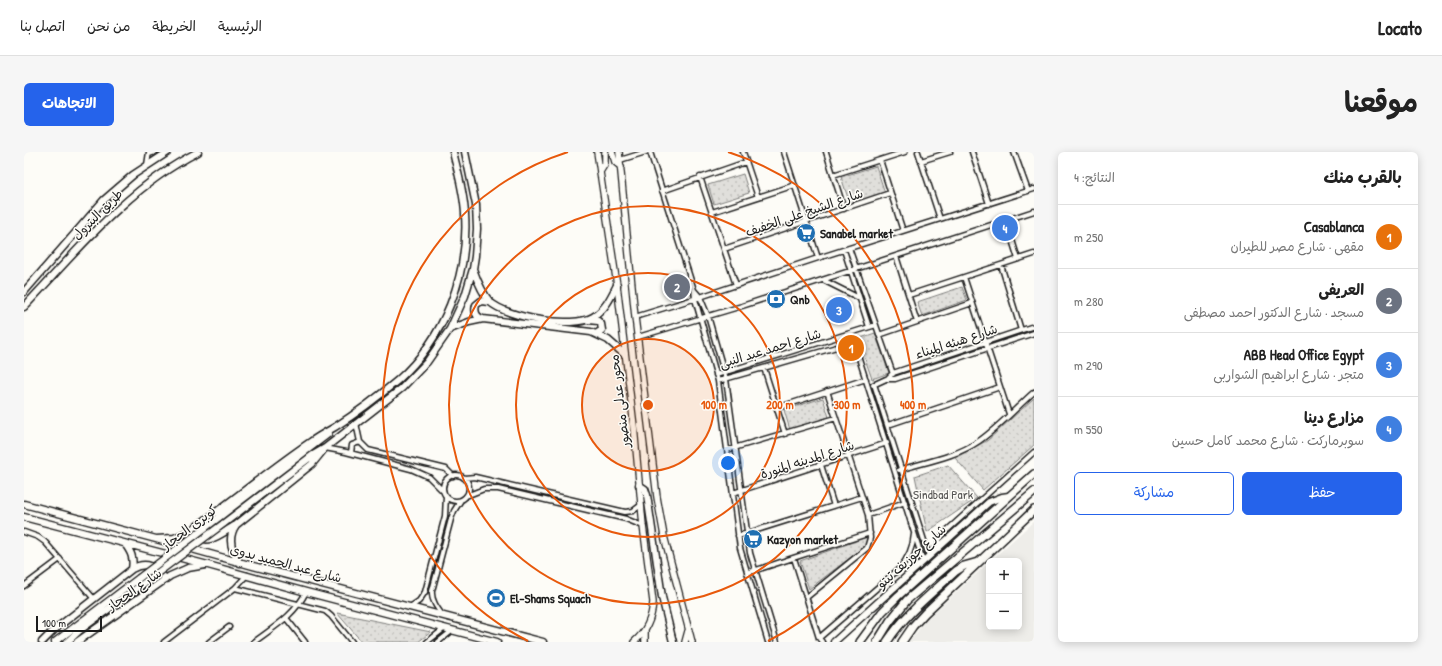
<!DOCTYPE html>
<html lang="ar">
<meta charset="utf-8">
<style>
:root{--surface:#fff;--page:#f6f6f6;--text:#222;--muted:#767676;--line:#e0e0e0;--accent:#2563eb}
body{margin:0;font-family:"Patrick Hand","Playpen Sans Arabic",sans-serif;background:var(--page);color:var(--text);direction:rtl}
.controls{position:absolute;right:12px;bottom:12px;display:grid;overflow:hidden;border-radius:6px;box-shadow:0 2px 10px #0003}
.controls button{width:36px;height:36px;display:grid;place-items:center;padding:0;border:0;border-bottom:1px solid var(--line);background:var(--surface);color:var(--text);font:20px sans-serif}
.scale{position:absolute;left:12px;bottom:10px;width:66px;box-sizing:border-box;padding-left:4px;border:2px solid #1c1c1c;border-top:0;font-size:11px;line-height:14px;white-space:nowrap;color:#1c1c1c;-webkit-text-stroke:3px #fdfcf7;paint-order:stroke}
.you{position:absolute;left:704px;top:311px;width:14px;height:14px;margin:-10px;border:3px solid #fff;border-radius:50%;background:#1a73e8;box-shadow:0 0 0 6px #1a73e833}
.badge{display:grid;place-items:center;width:26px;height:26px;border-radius:50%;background:var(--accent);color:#fff;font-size:13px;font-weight:700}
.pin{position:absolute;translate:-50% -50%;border:2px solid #fff;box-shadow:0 1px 4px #0006}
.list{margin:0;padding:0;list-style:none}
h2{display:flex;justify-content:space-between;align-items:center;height:52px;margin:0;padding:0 16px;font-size:17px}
h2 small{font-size:13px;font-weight:400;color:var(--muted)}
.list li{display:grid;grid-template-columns:26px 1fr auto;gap:12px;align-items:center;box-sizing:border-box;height:64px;padding:0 16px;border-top:1px solid var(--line)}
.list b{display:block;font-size:15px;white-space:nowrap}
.list p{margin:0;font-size:13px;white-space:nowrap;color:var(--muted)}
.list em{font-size:13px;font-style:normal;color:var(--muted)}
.actions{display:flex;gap:8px;padding:12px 16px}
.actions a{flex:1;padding:9px 0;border:1px solid var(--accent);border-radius:6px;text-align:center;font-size:14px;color:var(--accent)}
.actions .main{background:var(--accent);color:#fff}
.map{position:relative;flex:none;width:1010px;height:490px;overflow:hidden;direction:ltr;border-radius:6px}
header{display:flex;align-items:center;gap:24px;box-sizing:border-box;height:56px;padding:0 20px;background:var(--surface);border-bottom:1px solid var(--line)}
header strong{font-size:19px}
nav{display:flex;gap:22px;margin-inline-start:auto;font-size:14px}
.intro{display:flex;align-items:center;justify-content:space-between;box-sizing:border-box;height:96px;padding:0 24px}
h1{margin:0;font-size:28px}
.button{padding:10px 18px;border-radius:6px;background:var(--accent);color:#fff;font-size:14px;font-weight:700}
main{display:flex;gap:24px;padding:0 24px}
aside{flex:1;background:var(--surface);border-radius:6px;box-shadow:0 2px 10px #0003}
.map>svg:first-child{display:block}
.built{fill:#eeede9}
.grass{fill:url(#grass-dots);stroke:#7e7e7c}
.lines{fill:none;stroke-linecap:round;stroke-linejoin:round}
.minor-casing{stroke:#1c1c1c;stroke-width:7}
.secondary-casing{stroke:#1c1c1c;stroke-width:8}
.primary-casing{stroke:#1c1c1c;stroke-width:9}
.trunk-casing{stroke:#1c1c1c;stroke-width:10}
.minor{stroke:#fdfcf7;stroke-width:4}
.secondary{stroke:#fdfcf7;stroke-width:5.5}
.primary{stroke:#fdfcf7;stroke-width:6}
.trunk{stroke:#fdfcf7;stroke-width:7}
.primary-bridge-casing{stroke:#1c1c1c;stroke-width:9;stroke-linecap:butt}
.primary-bridge{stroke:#fdfcf7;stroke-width:6}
.ring{fill:none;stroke:#e8590c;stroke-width:2}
.labels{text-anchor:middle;stroke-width:3;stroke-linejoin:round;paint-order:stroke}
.street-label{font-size:13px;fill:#1c1c1c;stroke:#fdfcf7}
.poi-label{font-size:13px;font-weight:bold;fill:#1c1c1c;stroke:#fdfcf7;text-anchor:start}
.park-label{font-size:13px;fill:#575655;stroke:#fdfcf7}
.centre{fill:#e8590c;stroke:#fdfcf7;stroke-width:2}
.ring-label{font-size:12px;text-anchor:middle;font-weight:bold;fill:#e8590c;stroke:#fdfcf7;stroke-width:3;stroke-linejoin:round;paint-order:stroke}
</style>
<header>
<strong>Locato</strong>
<nav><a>الرئيسية</a><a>الخريطة</a><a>من نحن</a><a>اتصل بنا</a></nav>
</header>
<div class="intro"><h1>موقعنا</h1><a class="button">الاتجاهات</a></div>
<main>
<aside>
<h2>بالقرب منك<small>النتائج: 4</small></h2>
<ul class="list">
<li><span class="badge" style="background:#e8710a">1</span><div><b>Casablanca</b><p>مقهى · شارع مصر للطيران</p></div><em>250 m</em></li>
<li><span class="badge" style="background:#6b7280">2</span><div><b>العريفى</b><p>مسجد · شارع الدكتور احمد مصطفى</p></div><em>280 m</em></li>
<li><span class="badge" style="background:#3f7fe0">3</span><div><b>ABB Head Office Egypt</b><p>متجر · شارع ابراهيم الشواربى</p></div><em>290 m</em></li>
<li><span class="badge" style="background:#3f7fe0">4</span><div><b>مزارع دينا</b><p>سوبرماركت · شارع محمد كامل حسين</p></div><em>550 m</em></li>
</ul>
<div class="actions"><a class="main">حفظ</a><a>مشاركة</a></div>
</aside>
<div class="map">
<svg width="1010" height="490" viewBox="0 0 1010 490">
<defs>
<pattern id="grass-dots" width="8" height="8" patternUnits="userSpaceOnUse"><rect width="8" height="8" fill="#e0dfdb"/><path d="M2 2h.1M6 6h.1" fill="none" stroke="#c0bfbb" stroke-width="1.8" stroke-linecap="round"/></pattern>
</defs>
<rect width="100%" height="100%" fill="#fdfcf7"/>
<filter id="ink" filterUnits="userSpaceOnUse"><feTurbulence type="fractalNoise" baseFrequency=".025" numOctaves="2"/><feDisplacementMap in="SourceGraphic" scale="8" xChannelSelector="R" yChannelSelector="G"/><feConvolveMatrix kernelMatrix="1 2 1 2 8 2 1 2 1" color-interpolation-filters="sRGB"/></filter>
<g filter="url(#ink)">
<path class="built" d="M1010,369V490H885L902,468L965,410V475H995V409H966Z"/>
<path class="grass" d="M852,14L861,41L826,52L817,25Z
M719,22L725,41L690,52L684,33Z
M938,135L943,148L898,164L893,150Z
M851,181L865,221L848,227L834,187Z
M799,246L805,265L766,278L760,258Z
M1010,246V293L959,338L931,306L964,288Z
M924,313L953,346L903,380L891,324Z
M843,385V393L785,437L776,409Z
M313,461L407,480L394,490H338Z"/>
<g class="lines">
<g class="minor-casing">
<path id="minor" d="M626,0L670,138L671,147L694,229L716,396L744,490
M719,0L734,45
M760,0L794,106
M802,0L820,57
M894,0L916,67
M948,0L965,52
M990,0L1004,39
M125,2L131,0
M596,8L622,0
M856,8L879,79
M897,9L926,0
M123,13L125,0
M809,23L881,0
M676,25L712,133
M638,39L722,10
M688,60L771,33
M982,69L994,107
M825,96L869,222
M700,97L866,41
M820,98L845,175
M872,104L893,170
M977,113L997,178
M940,125L985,262
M799,128L835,146
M670,138L676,145L684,164L702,227L726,401L753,490
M885,143L1010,102
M611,165L676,145L794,106L1010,37
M827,181L899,409
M855,183L948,151
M614,185L718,154L1010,59
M740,216L761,282
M692,223L852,173
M863,227L869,221L1010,174
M694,229L830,190
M850,232L905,404
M849,233L862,227H871L1010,181
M753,256L842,227
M332,271L336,290L344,298L422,317L429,324
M864,273L976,235
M301,296L322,300L387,317L405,325L419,339
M703,298L812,266
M327,301L328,293L336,290
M797,313L810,354
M875,318C901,310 932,305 955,289C975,275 992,256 1010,240
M419 336a13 13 0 1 1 26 0a13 13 0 1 1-26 0Z
M440,326L451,325L601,360L609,359L617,353
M709,341L863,291
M442,344L460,337H474L602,367L619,374
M844,363L881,350
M0,380L14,385L21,390L70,447
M714,384L838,345
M915,396V388L920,381L1010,300
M770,406L795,486L798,490
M723,421L846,381
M0,434L36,407
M211,436L301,459L307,464L328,490
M783,445L843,396L846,386L844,363L803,239
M386,455L395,449L401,440L421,364L422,344
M419,464C413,456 407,448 408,439L427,367L430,359L437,348
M262,466L281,490
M795,486L875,417C884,407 889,396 890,382
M140,490L211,436L223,423
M185,490L205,475
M230,490C250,475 271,463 282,440
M403,490L421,476
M414,490L429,478"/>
</g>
<g class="secondary-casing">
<path id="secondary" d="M573,0L593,133L610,274L619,374L629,450C628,466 622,480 610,490
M588,0L591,10L597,15
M595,0L611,165L633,345L640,384L668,490
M576,20L581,12V0
M621,490V478
M661,490L664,479"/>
</g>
<g class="primary-casing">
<path id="primary" d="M449,117C453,128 458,141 466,150C484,166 548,177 569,165C581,158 587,145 593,133
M0,140L80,48L109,23L144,0
M0,155C54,98 103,36 174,0
M459,167C452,165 450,160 452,153L457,149L466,150
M564,168L574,169L577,172L578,178L572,182
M426,177L445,170L459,167L567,180L584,188L600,202
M615,333L621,337L623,343L638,445L649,490
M0,352L132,387L229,414L519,490
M0,365L184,413L282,440L473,490
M194,366L304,282
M199,372L289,303L301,296
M173,376C176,400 200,380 210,374
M132,387L150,386L166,379C206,351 244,319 285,291C293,285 302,280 311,275C333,261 354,245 374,228C420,187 445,123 441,62C440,41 434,21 429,0
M216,411C207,399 203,386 212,373L288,312L301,296L378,236L403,210L426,177L441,144L449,117L451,104L453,77L452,53L441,0
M108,417C121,409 135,414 141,428
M18,490L30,478L108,417C110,406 107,400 101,392
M31,490L115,426
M43,490L56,478L120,431
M53,490L146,424L164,416L181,413
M810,490L965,350L978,345L985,344"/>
</g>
<g class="trunk-casing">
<path id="trunk" d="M836,490L858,460L874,444L1010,322
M853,490L866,469L883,448L1010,340
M863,490C881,462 908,441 932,419L940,414L954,410
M878,490L889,474L901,461L1010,358"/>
</g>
<use href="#minor" class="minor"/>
<use href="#secondary" class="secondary"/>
<use href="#primary" class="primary"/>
<use href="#trunk" class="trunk"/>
<g class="primary-bridge-casing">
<path id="primary-bridge" d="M115,426L194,366
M120,431L199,372"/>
</g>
<use href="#primary-bridge" class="primary-bridge"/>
</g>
</g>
<circle cx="624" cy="253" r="66" fill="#e8590c" fill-opacity=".12"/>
<g class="ring">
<circle cx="624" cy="253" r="66"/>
<circle cx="624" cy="253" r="132"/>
<circle cx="624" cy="253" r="199"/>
<path d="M504 489A265 265 0 0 1 544 0M704 0A265 265 0 0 1 744 489"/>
</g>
<defs>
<g id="supermarket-disc" transform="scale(1)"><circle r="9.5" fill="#1f6fb2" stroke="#fdfcf7"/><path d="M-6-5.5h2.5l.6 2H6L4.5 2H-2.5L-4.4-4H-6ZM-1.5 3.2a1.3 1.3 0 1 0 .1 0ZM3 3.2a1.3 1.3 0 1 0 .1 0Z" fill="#fff"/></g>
<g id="bank-disc" transform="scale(1)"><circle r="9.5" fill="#1f6fb2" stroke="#fdfcf7"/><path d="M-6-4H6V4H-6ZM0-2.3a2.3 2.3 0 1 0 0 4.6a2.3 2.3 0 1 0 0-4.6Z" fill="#fff"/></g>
<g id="stadium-disc" transform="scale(1)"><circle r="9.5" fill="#1f6fb2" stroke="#fdfcf7"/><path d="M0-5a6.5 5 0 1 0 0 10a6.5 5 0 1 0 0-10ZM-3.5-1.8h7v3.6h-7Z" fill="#fff"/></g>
</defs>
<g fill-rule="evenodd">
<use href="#supermarket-disc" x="782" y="81"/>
<use href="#bank-disc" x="752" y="147"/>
<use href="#supermarket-disc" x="729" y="387"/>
<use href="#stadium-disc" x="472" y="446"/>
</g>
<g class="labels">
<g class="street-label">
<text transform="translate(780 60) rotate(-19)" y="5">شارع الشيخ على الخفيف</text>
<text transform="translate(73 62) rotate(-45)" y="5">طريق البترول</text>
<text transform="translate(932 189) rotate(-18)" y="5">شارع هيئه الميناء</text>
<text transform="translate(746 196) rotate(-17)" y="5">شارع احمد عبد النبى</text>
<text transform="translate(595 249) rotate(-97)" y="5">محور عدلى منصور</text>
<text transform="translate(783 307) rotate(-18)" y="5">شارع المدينه المنورة</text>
<text transform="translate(165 375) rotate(-37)" y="5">كوبرى الحجاز</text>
<text transform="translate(887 404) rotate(-42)" y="5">شارع جوزيف تيتو</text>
<text transform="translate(262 411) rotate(15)" y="5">شارع عبد الحميد بدوى</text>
<text transform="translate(110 437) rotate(-35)" y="5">شارع الحجاز</text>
</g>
<g class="poi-label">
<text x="796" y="86">Sanabel market</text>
<text x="766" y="152">Qnb</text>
<text x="743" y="392">Kazyon market</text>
<text x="486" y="451">El-Shams Squach</text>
</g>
<g class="park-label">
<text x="919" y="347">Sindbad Park</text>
</g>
</g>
<circle cx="624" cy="253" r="6" class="centre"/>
<g class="ring-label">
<text x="690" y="257">100 m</text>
<text x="756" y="257">200 m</text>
<text x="823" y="257">300 m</text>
<text x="889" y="257">400 m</text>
</g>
</svg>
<div class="controls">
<button>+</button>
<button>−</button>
</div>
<div class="scale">100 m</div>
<div class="you"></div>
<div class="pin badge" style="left:827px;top:196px;background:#e8710a">1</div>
<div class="pin badge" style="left:653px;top:135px;background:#6b7280">2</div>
<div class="pin badge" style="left:815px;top:158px;background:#3f7fe0">3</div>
<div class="pin badge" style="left:981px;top:76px;background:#3f7fe0">4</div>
</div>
</main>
